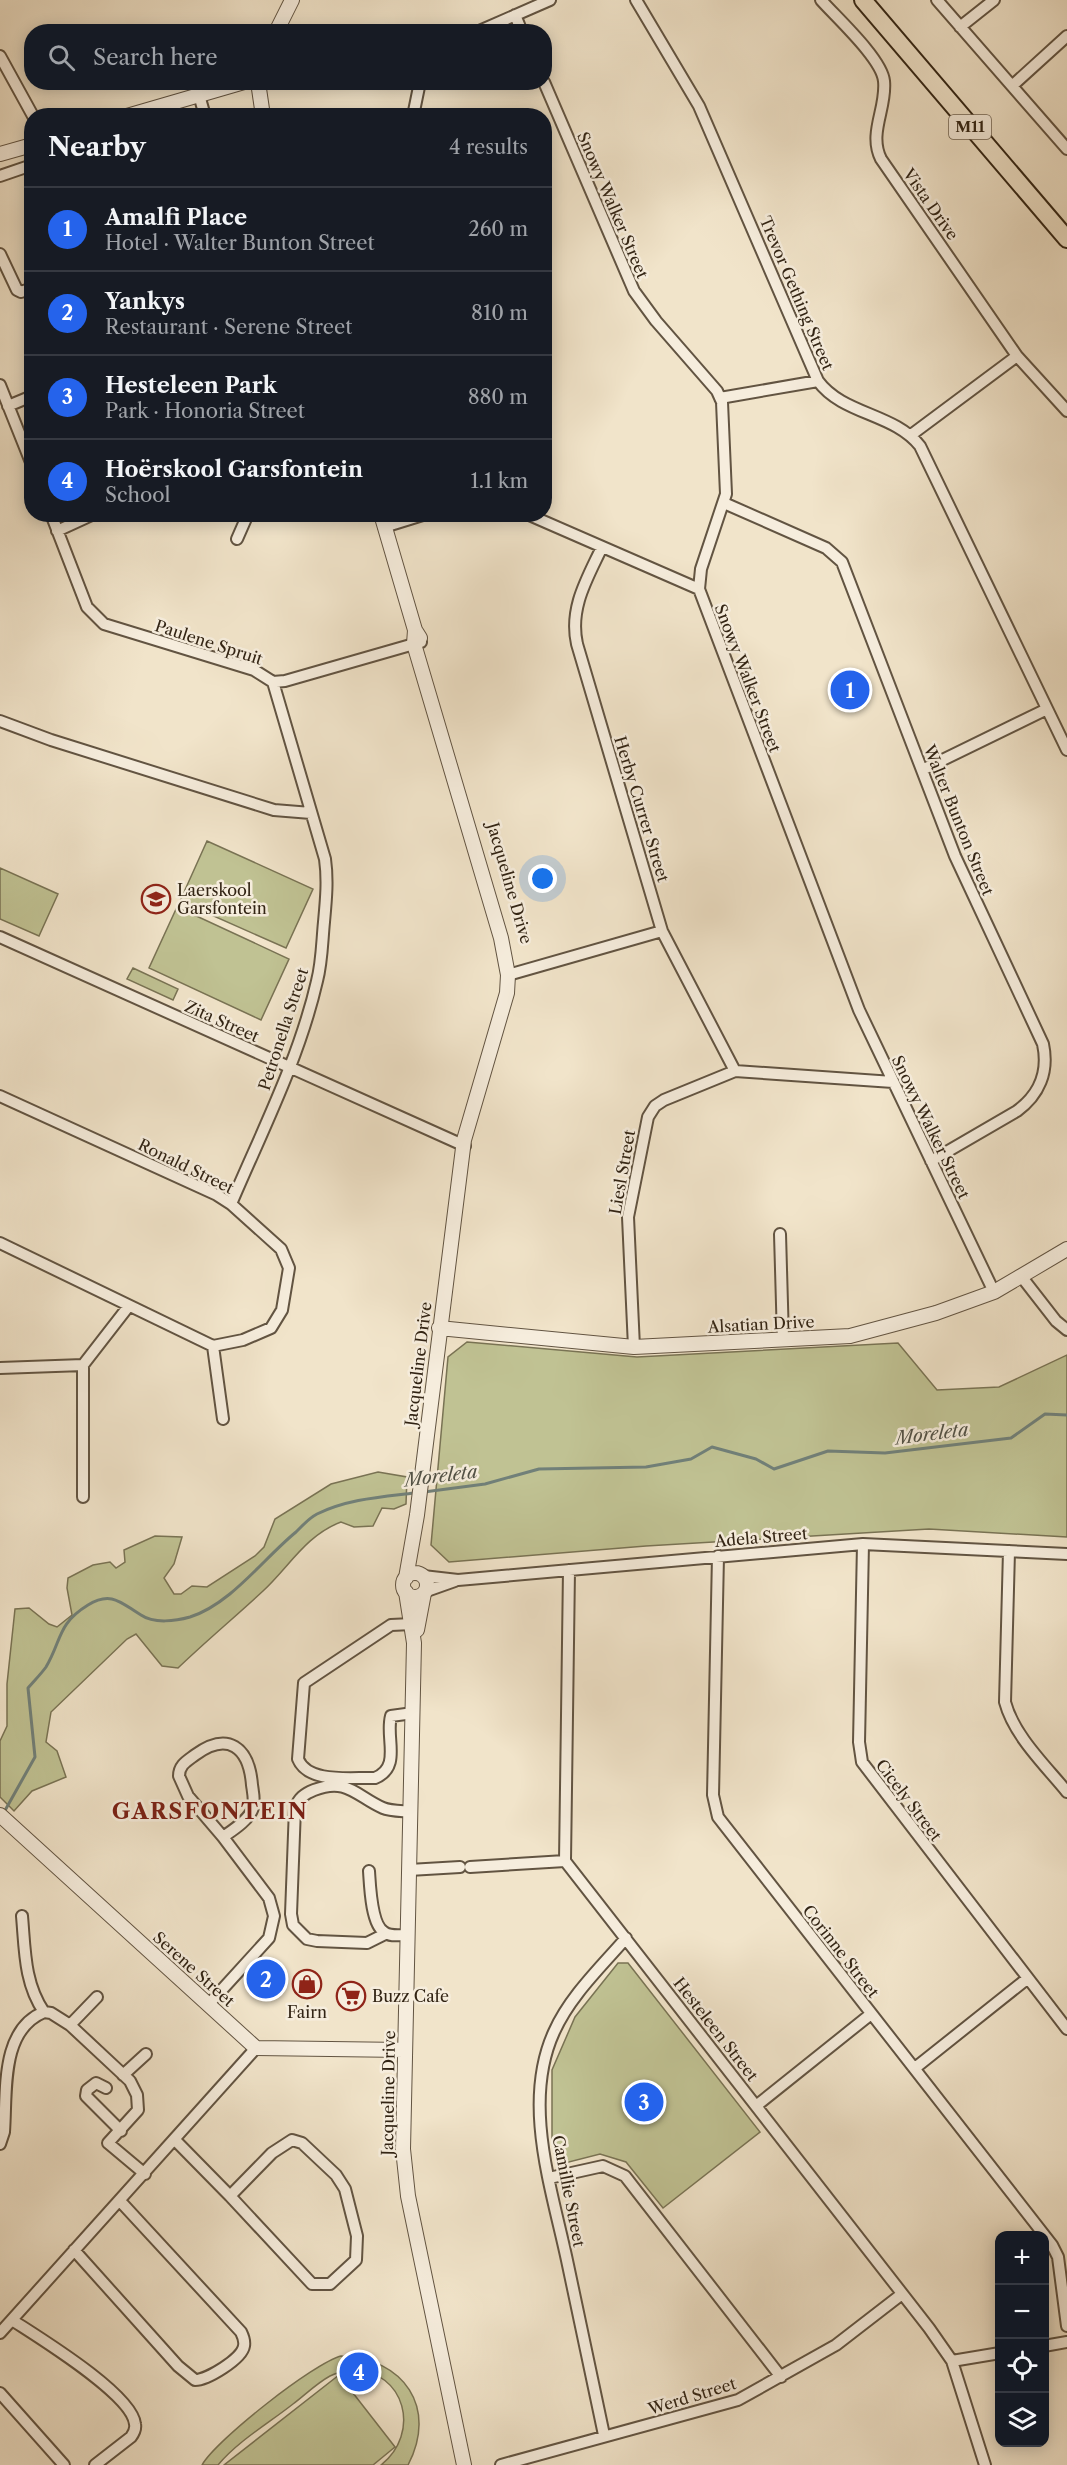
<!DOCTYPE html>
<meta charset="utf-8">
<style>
:root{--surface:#171b24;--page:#242831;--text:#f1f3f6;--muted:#9ea1a6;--line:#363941;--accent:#2563eb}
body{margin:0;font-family:"Libre Caslon Text",serif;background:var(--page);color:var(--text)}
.controls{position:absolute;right:18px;bottom:18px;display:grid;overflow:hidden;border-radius:12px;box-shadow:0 3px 15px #0003}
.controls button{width:54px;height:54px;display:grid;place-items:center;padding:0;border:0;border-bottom:2px solid var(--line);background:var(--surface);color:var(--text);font:30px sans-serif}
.you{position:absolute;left:543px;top:879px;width:21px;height:21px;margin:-15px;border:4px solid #fff;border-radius:50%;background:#1a73e8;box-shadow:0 0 0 9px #1a73e833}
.badge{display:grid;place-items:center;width:39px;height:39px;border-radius:50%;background:var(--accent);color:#fff;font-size:20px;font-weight:700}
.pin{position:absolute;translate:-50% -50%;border:3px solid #fff;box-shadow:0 2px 6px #0006}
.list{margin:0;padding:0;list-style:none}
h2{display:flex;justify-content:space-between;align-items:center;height:78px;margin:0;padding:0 24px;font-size:26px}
h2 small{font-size:20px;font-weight:400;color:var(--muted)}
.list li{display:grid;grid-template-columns:39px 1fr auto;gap:18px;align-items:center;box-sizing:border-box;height:84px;padding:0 24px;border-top:2px solid var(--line)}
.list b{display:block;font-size:22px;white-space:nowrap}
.list p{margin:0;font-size:20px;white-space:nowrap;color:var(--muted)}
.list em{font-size:20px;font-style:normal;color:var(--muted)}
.icon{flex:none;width:33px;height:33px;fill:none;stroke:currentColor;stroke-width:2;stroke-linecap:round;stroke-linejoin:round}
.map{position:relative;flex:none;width:1067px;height:2465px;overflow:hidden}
.search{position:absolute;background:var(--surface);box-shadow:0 3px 15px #0003;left:24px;top:24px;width:528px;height:66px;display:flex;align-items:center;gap:15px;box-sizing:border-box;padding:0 21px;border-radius:24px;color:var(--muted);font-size:22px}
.panel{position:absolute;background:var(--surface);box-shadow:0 3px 15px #0003;left:24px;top:108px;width:528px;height:414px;border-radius:24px}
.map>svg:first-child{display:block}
.green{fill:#c0c293;stroke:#797354;stroke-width:1.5}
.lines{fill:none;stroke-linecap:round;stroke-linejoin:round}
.stream{stroke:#718079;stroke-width:3}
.minor-casing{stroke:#625442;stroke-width:14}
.tertiary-casing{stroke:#625442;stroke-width:16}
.primary-casing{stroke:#322414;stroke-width:20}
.minor{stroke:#f6eddd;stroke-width:10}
.tertiary{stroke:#f6eddd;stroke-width:14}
.primary{stroke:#f1e4ca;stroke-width:16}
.labels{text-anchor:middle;stroke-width:5;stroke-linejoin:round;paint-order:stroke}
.shield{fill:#f6eddd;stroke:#6d6050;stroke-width:1.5}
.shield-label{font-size:15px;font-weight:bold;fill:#322414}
.street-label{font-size:16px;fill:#322414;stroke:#f6eddd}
.poi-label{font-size:16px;fill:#322414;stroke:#f6eddd;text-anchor:start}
.water-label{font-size:18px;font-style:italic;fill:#525246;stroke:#f6eddd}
.district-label{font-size:22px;font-weight:bold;letter-spacing:1.5px;fill:#7a1f14;stroke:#f6eddd}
</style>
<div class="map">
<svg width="1067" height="2465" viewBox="0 0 1067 2465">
<rect width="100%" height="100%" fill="#f1e4ca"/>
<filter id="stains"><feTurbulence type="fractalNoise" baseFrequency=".00333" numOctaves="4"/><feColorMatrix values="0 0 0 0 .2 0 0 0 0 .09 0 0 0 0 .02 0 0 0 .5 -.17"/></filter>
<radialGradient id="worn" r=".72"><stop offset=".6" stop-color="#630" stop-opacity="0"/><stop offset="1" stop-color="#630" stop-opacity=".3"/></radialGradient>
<path class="green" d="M207,841L313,889L286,948L180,901Z
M0,868L58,894L39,936L0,919Z
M177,907L289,959L261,1020L149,968Z
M133,968L178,989L173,1000L127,979Z
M467,1342L637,1357L898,1343L937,1390L999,1387L1067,1355V1537L929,1529L646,1546L449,1562L431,1545L448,1357Z
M378,1472L407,1477L406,1504L394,1509L382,1508L373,1526L354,1527L341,1522C306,1535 289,1567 263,1591C235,1617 205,1642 178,1668L162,1666L136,1634L127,1639L51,1712L46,1742L57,1751L66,1777L32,1791L14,1811L0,1797V1741L7,1726V1684L15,1609L29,1608L49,1624L57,1627L72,1615L67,1588L68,1578L93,1565L110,1562L116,1568L125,1562L124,1550L155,1536L182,1537L174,1564L164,1578L174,1594H181L192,1586L207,1587L255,1556L264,1547L275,1519L331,1484Z
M618,1963H628L760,2132L663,2208L626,2162L600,2154L565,2163L555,2156L552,2140V2070L575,2017Z
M341,2356C404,2358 438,2408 408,2465H381C421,2434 406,2370 352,2370C344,2371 336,2373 330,2376C317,2383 305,2395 293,2404C269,2423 238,2441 218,2465H202C216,2440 314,2363 341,2356Z
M339,2375L395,2447L373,2465H224Z"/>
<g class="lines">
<path class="stream" d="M424,1492L485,1484L539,1469L646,1467L691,1459L712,1447L756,1459L774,1469L828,1451L885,1453L1011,1438L1045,1414L1067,1415
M3,1814L35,1757L28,1688C34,1681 41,1674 46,1667C62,1640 57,1624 88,1605C112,1590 122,1604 141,1615C154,1624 176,1621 190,1617C231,1604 264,1558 296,1532C302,1526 309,1518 317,1514C348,1499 381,1497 414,1493"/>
<g class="minor-casing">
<path id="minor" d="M636,0L699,106L818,381C843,415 894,413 920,446L1067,750
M821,0C837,18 882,59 884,81C887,108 868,133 881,159L1017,356L1067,411
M937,0L1067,149
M515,15L522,32
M960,27L994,0
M477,32L550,0
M0,56L33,116
M544,82L634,291L656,321L717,391L722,402L726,494L701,569L699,589L859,1010L994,1292
M1012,86L1067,36
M199,95L205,116
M413,116L420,82
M0,176L32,165
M0,254L17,290L21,292L32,288
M0,385L32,465
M720,398L818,381
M8,406L32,396
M911,435L1017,356
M724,503L826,548L842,562L955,856L1043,1044C1049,1072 1039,1095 1017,1111L931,1161
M51,514L87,607L104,624L254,670L273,682L285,681L421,642
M527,514L699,589
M384,527L426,514
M57,531L94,514
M237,539L248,514
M602,547C587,579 569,608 577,644L662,931L735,1071
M0,721L51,740L274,810L311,813
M922,770L1047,709
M0,937L465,1146
M508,975L662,931
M0,1096L217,1195L231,1204L281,1249L289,1268L282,1310L271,1328L243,1340L213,1346
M231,1204C262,1131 299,1059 317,981C322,962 322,942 324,922C326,900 328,880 325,859L273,682
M780,1234L783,1339
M0,1243L213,1346
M1021,1276L1056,1321L1067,1330
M213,1346L223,1419
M634,1347L628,1217L648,1117L655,1106L664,1100L735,1071L893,1082
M83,1365V1497
M0,1368L83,1365L128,1307
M863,1544L859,1742L862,1762L1067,2029
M1009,1551L1005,1702C1014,1736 1046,1766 1067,1792
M718,1556L713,1795L718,1817L1052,2245L1058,2257L1067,2326
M569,1570L565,1861L929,2328L952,2361L985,2465
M423,1576L458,1580L863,1544L1067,1554
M424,1592L455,1581
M412,1624L391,1625L304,1683L298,1759C308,1784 352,1777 375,1778C402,1767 385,1738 391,1716L413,1713
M470,1867L565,1861
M409,1870L460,1867
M369,1871C370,1885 371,1924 384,1932C390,1937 400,1935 408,1935
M22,1916C25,1949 24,1983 44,2012
M385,1934L367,1943L317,1941L307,1939L293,1925L291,1914L295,1808C299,1798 304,1794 314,1790C347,1777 356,1796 383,1808C390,1811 402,1811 411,1812
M97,1997L70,2025L130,2081L137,2095L138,2110L108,2143L145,2174
M208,2005L269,1938L274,1916L269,1898L223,1837C233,1830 249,1820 253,1808C255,1801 253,1792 252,1785C249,1747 228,1731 195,1755C187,1761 179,1765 179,1776L188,1796L223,1837
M915,2068L1028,1978
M123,2075L146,2054
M106,2088L96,2083L87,2090L86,2096L121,2131
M756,2106L871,2014
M175,2140L230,2196L272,2153L292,2140L302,2143L336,2175L345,2189L357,2236L356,2260L330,2284H312L230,2196
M0,2144L4,2132C7,2091 0,2030 44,2012L51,2013L70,2025
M549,2178L603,2166L625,2176L781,2377
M74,2250L178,2366L195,2380C207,2380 242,2359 244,2346C245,2341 243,2336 241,2332L120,2201
M12,2320C38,2337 132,2394 135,2424C136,2429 134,2433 131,2437L95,2465
M0,2333L256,2048
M1044,2346L1067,2342
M952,2361L1000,2353
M0,2393L64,2465
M604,2435C592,2379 580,2322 568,2265C553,2192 521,2104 554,2032C570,1996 601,1967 626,1938
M501,2465L738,2400L836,2345L902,2294"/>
</g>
<g class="tertiary-casing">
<path id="tertiary" d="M276,32L292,0
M258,82L263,116
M127,116L244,82
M0,154L32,145
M381,514L415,630L420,638
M439,1328L634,1347L850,1336L936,1313L994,1292L1067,1249
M403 1585a12 12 0 1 1 24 0a12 12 0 1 1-24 0Z
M406,1578L417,1515L464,1140L507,993L508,975L501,938L414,644L415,630
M406,1592L414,1643L403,2149L408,2196L464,2465
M417,1630L424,1593
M0,1815L256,2048L404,2050"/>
</g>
<g class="primary-casing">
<path id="primary" d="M863,0L1067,239"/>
</g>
<use href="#minor" class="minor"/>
<use href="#tertiary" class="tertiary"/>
<use href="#primary" class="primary"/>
</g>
<defs>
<g id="school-ring" transform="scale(1.5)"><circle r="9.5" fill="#f6eddd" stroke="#8f2418" stroke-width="1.5"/><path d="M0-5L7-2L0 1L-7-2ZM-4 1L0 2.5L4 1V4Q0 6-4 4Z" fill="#8f2418"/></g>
<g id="shop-ring" transform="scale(1.5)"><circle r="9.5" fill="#f6eddd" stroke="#8f2418" stroke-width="1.5"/><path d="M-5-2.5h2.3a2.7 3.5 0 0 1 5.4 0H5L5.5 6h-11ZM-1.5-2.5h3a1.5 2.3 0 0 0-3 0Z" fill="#8f2418"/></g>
<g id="supermarket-ring" transform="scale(1.5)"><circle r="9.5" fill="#f6eddd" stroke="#8f2418" stroke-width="1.5"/><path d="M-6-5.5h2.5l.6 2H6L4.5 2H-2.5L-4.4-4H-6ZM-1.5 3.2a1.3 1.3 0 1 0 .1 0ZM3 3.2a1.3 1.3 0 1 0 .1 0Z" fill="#8f2418"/></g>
</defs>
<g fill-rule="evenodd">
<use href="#school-ring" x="156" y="899"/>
<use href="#shop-ring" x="307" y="1984"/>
<use href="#supermarket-ring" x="351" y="1996"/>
</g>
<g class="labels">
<rect class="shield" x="949" y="115" width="42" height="24" rx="4.5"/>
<g class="shield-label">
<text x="970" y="132">M11</text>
</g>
<g class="street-label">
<text transform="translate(931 204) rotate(55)" y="6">Vista Drive</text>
<text transform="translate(613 205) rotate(67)" y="6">Snowy Walker Street</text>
<text transform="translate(797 293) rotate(67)" y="6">Trevor Gething Street</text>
<text transform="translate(209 642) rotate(18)" y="6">Paulene Spruit</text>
<text transform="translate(748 678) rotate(69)" y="6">Snowy Walker Street</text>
<text transform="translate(642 809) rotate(73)" y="6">Herby Currer Street</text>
<text transform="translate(959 820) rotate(68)" y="6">Walter Bunton Street</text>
<text transform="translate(510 883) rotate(74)" y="6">Jacqueline Drive</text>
<text transform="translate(222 1021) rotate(24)" y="6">Zita Street</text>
<text transform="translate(283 1029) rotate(-72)" y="6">Petronella Street</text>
<text transform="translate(931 1127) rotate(64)" y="6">Snowy Walker Street</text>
<text transform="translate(186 1166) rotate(26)" y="6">Ronald Street</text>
<text transform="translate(622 1172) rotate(-80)" y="6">Liesl Street</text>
<text transform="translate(761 1324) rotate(-3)" y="6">Alsatian Drive</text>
<text transform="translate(418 1364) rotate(-83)" y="6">Jacqueline Drive</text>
<text transform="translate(761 1537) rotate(-5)" y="6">Adela Street</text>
<text transform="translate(909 1800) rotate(53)" y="6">Cicely Street</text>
<text transform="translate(841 1951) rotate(52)" y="6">Corinne Street</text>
<text transform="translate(194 1969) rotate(42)" y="6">Serene Street</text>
<text transform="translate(716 2029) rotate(52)" y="6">Hesteleen Street</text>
<text transform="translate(388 2093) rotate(-89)" y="6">Jacqueline Drive</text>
<text transform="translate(569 2191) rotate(79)" y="6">Camillie Street</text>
<text transform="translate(692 2396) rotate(-17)" y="6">Werd Street</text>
</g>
<g class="poi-label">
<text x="177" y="896">Laerskool<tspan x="177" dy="18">Garsfontein</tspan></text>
<text x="372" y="2002">Buzz Cafe</text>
<text x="307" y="2018" text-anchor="middle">Fairn</text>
</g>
<g class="water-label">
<text transform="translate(932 1434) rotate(-7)" y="6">Moreleta</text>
<text transform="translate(441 1476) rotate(-7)" y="6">Moreleta</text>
</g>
<g class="district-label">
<text x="210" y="1819">GARSFONTEIN</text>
</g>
</g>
<rect width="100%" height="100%" filter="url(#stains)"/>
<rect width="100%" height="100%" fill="url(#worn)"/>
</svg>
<div class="controls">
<button>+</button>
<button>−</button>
<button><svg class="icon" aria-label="locate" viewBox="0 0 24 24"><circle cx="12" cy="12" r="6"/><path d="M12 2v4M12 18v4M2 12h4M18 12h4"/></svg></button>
<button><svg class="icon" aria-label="layers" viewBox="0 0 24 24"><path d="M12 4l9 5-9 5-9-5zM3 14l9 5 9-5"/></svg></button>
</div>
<div class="you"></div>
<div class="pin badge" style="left:850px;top:690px">1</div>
<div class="pin badge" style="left:266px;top:1979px">2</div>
<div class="pin badge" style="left:644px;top:2102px">3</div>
<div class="pin badge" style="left:359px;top:2372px">4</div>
<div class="search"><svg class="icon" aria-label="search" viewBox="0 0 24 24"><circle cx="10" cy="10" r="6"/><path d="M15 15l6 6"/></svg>Search here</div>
<section class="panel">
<h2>Nearby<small>4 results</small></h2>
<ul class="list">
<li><span class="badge">1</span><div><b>Amalfi Place</b><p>Hotel · Walter Bunton Street</p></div><em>260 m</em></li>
<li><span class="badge">2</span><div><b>Yankys</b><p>Restaurant · Serene Street</p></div><em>810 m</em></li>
<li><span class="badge">3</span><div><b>Hesteleen Park</b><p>Park · Honoria Street</p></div><em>880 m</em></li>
<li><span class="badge">4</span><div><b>Hoërskool Garsfontein</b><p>School</p></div><em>1.1 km</em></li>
</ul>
</section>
</div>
